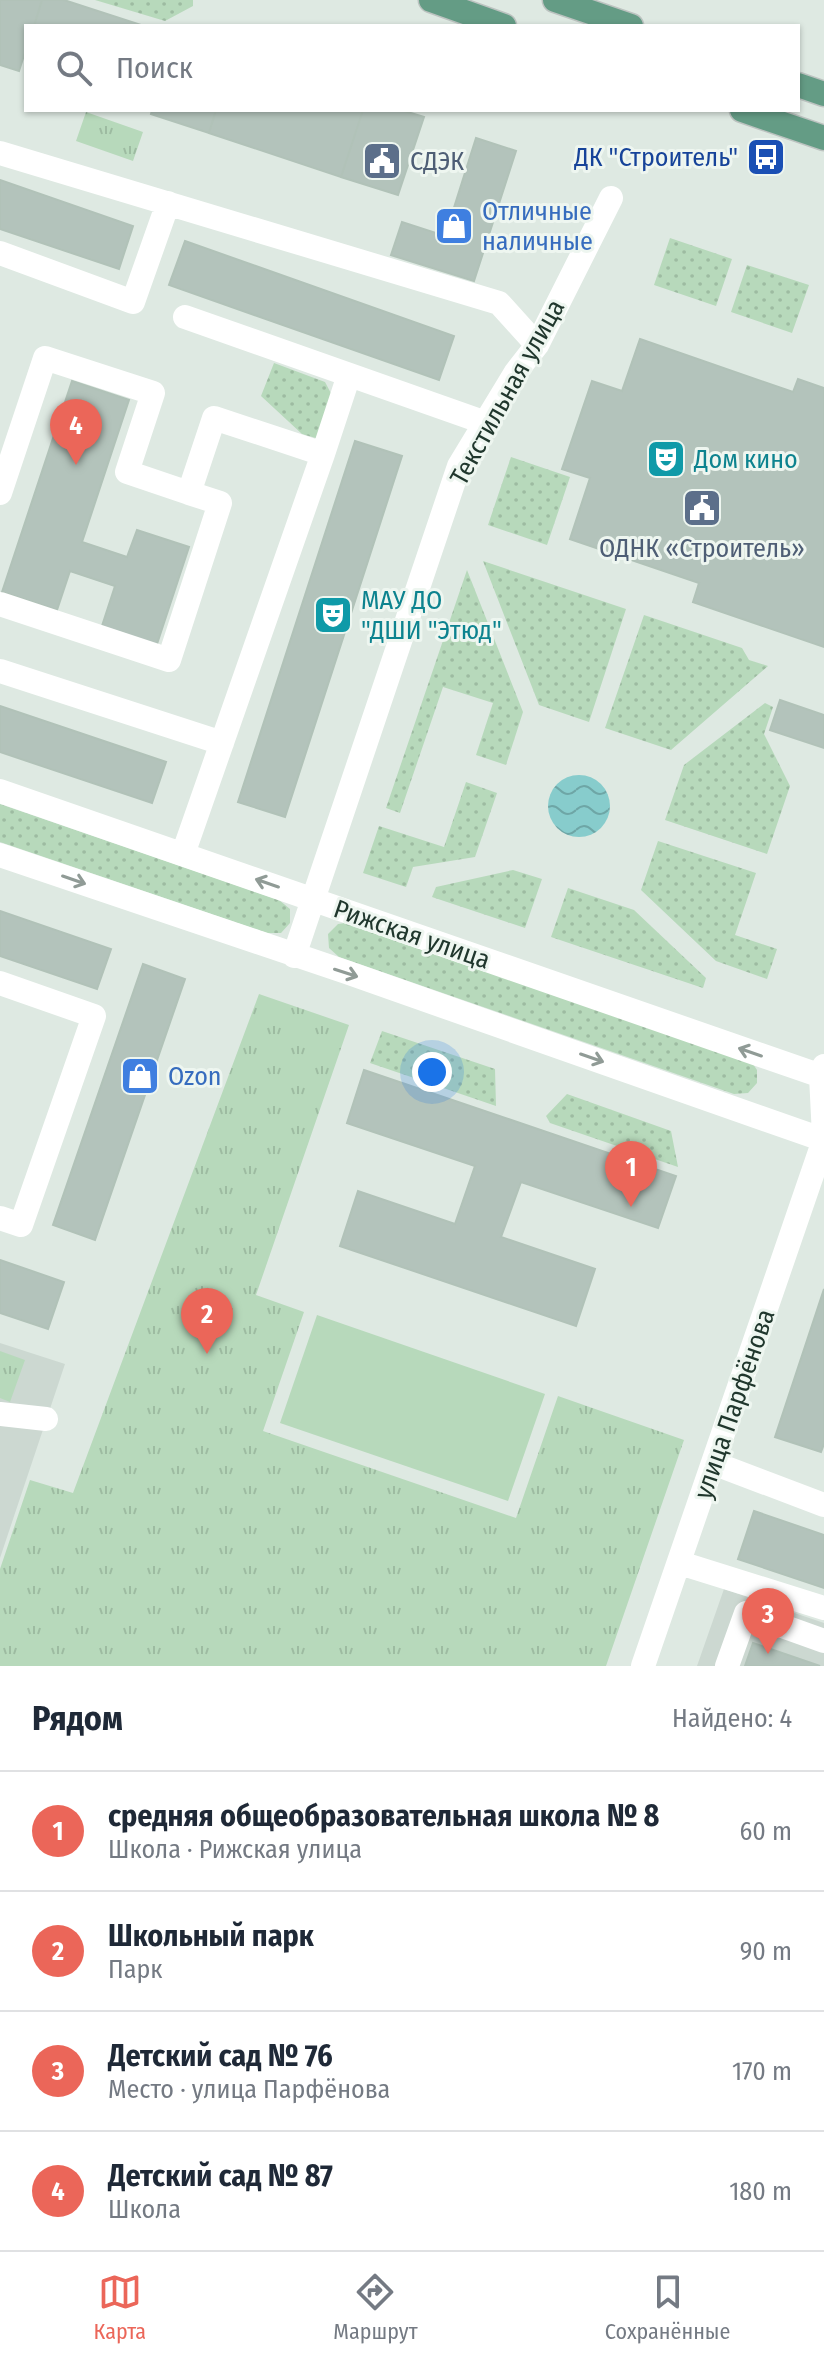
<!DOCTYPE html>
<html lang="ru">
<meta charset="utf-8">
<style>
:root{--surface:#fff;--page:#f6f6f7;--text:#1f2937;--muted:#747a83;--line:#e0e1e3;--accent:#eb6659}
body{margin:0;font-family:"Fira Sans Condensed",sans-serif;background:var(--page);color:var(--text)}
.you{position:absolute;left:432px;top:1072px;width:28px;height:28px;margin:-20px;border:6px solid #fff;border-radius:50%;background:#1a73e8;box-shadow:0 0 0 12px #1a73e833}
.badge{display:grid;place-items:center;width:52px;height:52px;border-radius:50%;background:var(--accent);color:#fff;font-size:26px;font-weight:700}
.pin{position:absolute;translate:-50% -66px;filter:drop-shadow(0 2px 4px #0008)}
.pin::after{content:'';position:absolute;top:42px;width:28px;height:24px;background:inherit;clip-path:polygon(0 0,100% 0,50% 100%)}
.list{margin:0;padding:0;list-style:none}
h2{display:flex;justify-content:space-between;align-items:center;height:104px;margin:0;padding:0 32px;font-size:34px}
h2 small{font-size:26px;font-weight:400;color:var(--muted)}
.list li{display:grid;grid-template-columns:52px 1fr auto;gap:24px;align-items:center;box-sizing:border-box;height:120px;padding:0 32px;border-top:2px solid var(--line)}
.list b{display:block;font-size:30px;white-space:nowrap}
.list p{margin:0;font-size:26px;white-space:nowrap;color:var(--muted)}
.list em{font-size:26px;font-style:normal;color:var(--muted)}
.icon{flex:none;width:44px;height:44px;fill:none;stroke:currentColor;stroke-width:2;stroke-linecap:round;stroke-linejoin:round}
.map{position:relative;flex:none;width:824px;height:1666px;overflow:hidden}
.search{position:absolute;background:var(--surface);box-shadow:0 2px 6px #0004;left:24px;right:24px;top:24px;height:88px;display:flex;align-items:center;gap:20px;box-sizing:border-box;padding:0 28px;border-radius:0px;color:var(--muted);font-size:30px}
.sheet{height:584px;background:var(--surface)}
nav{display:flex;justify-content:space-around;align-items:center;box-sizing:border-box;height:112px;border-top:2px solid var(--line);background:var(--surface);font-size:22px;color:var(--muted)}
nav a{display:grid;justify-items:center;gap:4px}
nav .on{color:var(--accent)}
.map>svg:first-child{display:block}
.built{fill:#ccd8d1}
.grass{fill:url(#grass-dots)}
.park{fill:url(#park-tufts)}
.garden{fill:#b7d9bb}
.water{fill:url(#water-waves)}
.building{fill:#b3c3bb;stroke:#b1c2b8;stroke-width:2}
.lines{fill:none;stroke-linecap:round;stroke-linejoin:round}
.major-casing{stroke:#bcc3c0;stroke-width:27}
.minor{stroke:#fff;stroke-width:24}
.major{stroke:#649c85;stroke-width:24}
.oneway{stroke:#909b96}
.labels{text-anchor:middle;stroke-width:6;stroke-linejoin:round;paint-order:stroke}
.transit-label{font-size:26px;fill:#164399;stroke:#eef6f0;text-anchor:end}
.service-label{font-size:26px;fill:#4e5e75;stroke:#eef6f0;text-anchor:start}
.shop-label{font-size:26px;fill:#366cbe;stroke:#eef6f0;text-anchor:start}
.street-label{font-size:26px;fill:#20372d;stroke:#eef6f0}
.culture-label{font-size:26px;fill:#0d838f;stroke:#eef6f0;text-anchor:start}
</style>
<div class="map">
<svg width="824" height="1666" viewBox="0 0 824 1666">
<defs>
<pattern id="grass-dots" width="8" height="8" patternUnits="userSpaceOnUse" patternTransform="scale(2)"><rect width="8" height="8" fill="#b7d9bb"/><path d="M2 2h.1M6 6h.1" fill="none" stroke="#9dbba1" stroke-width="1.8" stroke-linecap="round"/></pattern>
<pattern id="park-tufts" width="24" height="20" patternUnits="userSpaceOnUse" patternTransform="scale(2)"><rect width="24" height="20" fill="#b7d9bb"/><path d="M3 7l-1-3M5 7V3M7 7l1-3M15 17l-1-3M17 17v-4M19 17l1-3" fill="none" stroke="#9dbba1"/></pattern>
<pattern id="water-waves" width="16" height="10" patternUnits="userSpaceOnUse" patternTransform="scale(2)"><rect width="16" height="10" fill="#87cccc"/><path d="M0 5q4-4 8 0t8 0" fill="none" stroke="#6ea6a6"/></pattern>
</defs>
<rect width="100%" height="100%" fill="#dee9e2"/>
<path class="built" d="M0,1343L65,1364L0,1558Z
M724,1589L824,1623V1666H697Z"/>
<path class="grass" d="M95,0H193V6L165,21Z
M670,238L732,259L716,306L654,285Z
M747,265L809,285L792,333L731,312Z
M274,363L325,382L334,399L319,439L302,434L261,396Z
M511,457L570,477L547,545L488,525Z
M483,561L626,609L589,722L539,705Z
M467,570L523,712L506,765L476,755L493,703L443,687L400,813L386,808Z
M644,615L742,648L749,660L768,666L671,750L605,728Z
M765,703L773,707L764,734L790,786L767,854L665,820L684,765Z
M466,782L497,793L475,857L413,867L406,887L363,873L379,826L444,847Z
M0,804L279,900L290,909V923L281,933H267L0,842Z
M658,841L756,873L735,935L777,949L767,979L716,961L641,890Z
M513,870L542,879L525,928L432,897L436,887Z
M568,888L634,910L706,978L703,988L551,937Z
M345,923L753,1064L757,1070V1083L748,1093L734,1094L339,957L329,948L328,934L338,924Z
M382,1031L495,1069L496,1106L370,1063Z
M567,1094L671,1131L678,1167L550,1123L546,1116Z"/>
<path class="park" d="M86,112L143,132L133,161L76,141Z
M259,994L349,1025L256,1295L304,1312L263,1431L516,1518L558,1396L684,1440L606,1666H0V1569L30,1480L73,1493Z
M0,1351L25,1360L10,1402L0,1398Z"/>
<path class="garden" d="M317,1315L545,1394L508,1501L280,1423Z"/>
<path class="water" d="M548 806a31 31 0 1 1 62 0a31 31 0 1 1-62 0Z"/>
<path class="building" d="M0,0H42L34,26H26V49L19,71L0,65Z
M42,0H64L144,26H34Z
M152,110H216L209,133L151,114Z
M216,110H363L341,177L209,133Z
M363,110H401L424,117L398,195L341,177Z
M476,138L516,151L474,281L391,255L402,222L445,236Z
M0,180L133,226L119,269L0,229Z
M185,241L454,336L439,380L169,285Z
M640,339L793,392L798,379L824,388V647L693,602L699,583L570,539L590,478L562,469L592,381L622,391Z
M72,381L129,400L82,542L127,557L137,530L189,547L155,650L100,632L115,586L70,571L57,610L2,592Z
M355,441L402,456L285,817L238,802Z
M780,700L824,715V748L770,730Z
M0,706L166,762L152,803L0,752Z
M0,911L111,949L97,989L0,956Z
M143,964L185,979L95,1240L53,1225Z
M364,1070L676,1176L658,1228L521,1182L501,1237L595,1269L576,1326L340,1246L358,1191L455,1224L475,1166L347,1123Z
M0,1260L64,1282L48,1329L0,1313Z
M824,1289V1444L821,1452L775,1437Z
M754,1511L824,1535V1588L738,1559Z
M753,1643L820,1666H745Z"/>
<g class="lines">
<g class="major-casing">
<path id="major" d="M431,0L504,26
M555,0L631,26
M798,85L824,94
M742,110L824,138"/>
</g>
<path class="minor" d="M0,153L499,303L537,345
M0,253L133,302L168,203
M185,317L486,423
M0,493L45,358L153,393L127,472L189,493
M0,604L169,660L220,503L189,493L214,418L323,454L349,375
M0,671L222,743
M0,791L824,1077
M183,854L323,454
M0,855L346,972L824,1140
M294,956L459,466L516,372L537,345L611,198
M0,983L94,1016L21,1225L0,1218
M824,1066L821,1076L824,1136
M0,1414L46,1419
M713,1463L824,1505
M680,1563L824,1608
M643,1666L824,1140
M727,1666L746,1613L824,1641"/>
<use href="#major" class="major"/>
</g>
<defs><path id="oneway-shaft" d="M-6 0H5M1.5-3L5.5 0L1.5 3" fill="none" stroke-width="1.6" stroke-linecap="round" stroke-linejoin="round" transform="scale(2)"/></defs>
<g class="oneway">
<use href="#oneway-shaft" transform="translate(74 880) rotate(19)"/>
<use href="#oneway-shaft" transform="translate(267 883) rotate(-161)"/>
<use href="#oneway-shaft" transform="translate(346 973) rotate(18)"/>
<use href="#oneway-shaft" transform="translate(750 1052) rotate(-161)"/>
<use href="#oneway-shaft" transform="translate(592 1058) rotate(19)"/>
</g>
<defs>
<g id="bus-square" transform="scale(2)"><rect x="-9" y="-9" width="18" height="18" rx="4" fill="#1a4fb4" stroke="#eef6f0"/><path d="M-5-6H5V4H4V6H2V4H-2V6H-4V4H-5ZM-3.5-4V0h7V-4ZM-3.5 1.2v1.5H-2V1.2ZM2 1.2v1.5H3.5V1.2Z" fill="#fff"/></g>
<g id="civic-square" transform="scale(2)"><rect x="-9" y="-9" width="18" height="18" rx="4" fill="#5c6f8a" stroke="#eef6f0"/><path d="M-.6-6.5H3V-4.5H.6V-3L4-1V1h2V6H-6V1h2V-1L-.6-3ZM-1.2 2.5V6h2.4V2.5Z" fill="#fff"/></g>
<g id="shop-square" transform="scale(2)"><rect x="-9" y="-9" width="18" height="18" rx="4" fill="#3f7fe0" stroke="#eef6f0"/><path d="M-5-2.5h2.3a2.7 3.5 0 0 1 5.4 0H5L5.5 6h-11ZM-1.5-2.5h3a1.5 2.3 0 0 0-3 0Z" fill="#fff"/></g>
<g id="theatre-square" transform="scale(2)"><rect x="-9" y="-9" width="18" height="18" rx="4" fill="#0f9aa8" stroke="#eef6f0"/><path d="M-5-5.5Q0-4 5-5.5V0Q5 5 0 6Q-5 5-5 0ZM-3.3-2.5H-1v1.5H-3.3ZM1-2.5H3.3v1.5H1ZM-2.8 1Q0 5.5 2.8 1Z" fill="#fff"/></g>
</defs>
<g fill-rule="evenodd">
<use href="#bus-square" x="766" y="157"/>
<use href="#civic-square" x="382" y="161"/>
<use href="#shop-square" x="454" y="226"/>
<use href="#theatre-square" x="666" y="459"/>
<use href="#civic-square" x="702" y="508"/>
<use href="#theatre-square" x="333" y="615"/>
<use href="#shop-square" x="140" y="1076"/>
</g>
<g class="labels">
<g class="transit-label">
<text x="738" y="166">ДК "Строитель"</text>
</g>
<g class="service-label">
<text x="410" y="170">СДЭК</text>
<text x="702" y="557" text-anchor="middle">ОДНК «Строитель»</text>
</g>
<g class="shop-label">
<text x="482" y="220">Отличные<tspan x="482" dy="30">наличные</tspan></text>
<text x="168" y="1085">Ozon</text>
</g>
<g class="street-label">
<text transform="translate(507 392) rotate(-61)" y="9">Текстильная улица</text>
<text transform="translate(412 934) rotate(19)" y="9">Рижская улица</text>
<text transform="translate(734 1404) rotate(-71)" y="9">улица Парфёнова</text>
</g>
<g class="culture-label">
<text x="694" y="468">Дом кино</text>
<text x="361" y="609">МАУ ДО<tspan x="361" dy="30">"ДШИ "Этюд"</tspan></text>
</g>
</g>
</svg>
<div class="you"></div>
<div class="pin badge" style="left:631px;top:1207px">1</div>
<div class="pin badge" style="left:207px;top:1354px">2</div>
<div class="pin badge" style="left:768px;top:1654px">3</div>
<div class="pin badge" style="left:76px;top:465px">4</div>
<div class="search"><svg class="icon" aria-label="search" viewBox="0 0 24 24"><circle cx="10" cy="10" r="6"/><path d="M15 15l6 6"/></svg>Поиск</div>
</div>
<section class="sheet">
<h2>Рядом<small>Найдено: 4</small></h2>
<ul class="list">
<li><span class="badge">1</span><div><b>средняя общеобразовательная школа № 8</b><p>Школа · Рижская улица</p></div><em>60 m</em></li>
<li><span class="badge">2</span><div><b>Школьный парк</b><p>Парк</p></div><em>90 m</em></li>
<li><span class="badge">3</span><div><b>Детский сад № 76</b><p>Место · улица Парфёнова</p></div><em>170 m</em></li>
<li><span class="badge">4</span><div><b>Детский сад № 87</b><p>Школа</p></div><em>180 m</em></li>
</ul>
</section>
<nav>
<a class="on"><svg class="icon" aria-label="map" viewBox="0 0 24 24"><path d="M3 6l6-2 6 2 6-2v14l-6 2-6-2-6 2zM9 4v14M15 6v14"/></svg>Карта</a>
<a><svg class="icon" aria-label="directions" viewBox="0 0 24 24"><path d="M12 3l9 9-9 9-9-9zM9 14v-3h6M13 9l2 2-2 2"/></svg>Маршрут</a>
<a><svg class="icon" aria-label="saved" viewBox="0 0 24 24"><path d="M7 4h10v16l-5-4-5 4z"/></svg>Сохранённые</a>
</nav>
